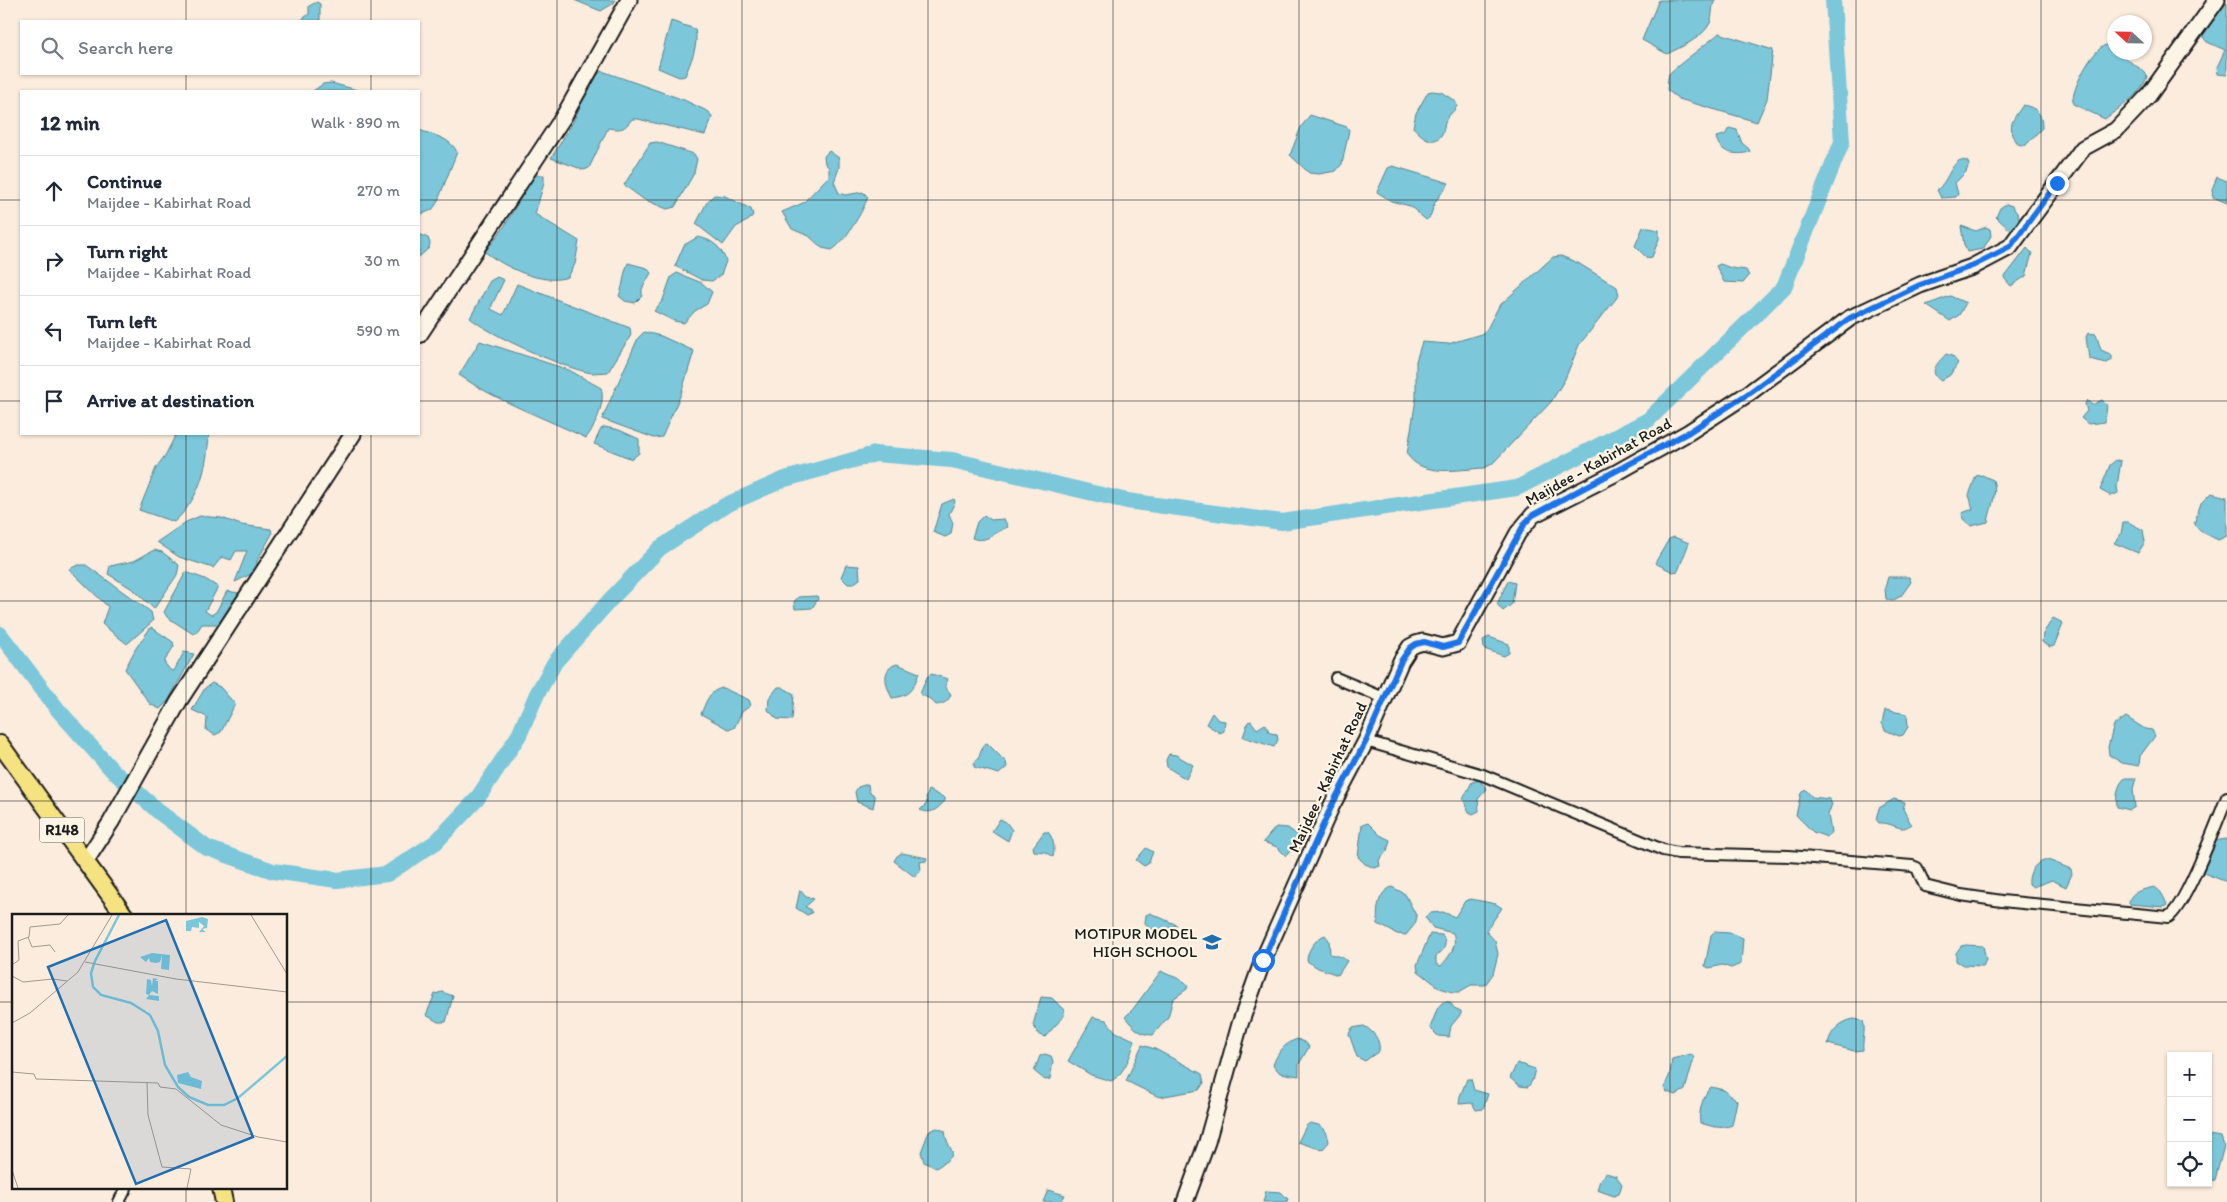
<!DOCTYPE html>
<meta charset="utf-8">
<style>
:root{--surface:#fff;--page:#f2f2f3;--text:#1f2937;--muted:#747a83;--line:#e0e1e3}
body{margin:0;font-family:Itim,sans-serif;background:var(--page);color:var(--text)}
.controls{position:absolute;right:15px;bottom:15px;display:grid;overflow:hidden;border-radius:0px;box-shadow:0 1px 4px #0004}
.controls button{width:45px;height:45px;display:grid;place-items:center;padding:0;border:0;border-bottom:1px solid var(--line);background:var(--surface);color:var(--text);font:25px sans-serif}
.compass{position:absolute;left:2107px;top:15px;width:45px;height:45px;border-radius:50%;background:var(--surface);box-shadow:0 1px 4px #0004;rotate:292deg}
.stop{position:absolute;width:15px;height:15px;margin:-11px;border:4px solid #1a73e8;border-radius:50%;background:#fff}
.stop.end{background:#1a73e8;border-color:#fff;box-shadow:0 1px 5px #0008}
.list{margin:0;padding:0;list-style:none}
h2{display:flex;justify-content:space-between;align-items:center;height:65px;margin:0;padding:0 20px;font-size:21px}
h2 small{font-size:16px;font-weight:400;color:var(--muted)}
.list li{display:grid;grid-template-columns:32px 1fr auto;gap:15px;align-items:center;box-sizing:border-box;height:70px;padding:0 20px;border-top:1px solid var(--line)}
.list b{display:block;font-size:19px;white-space:nowrap}
.list p{margin:0;font-size:16px;white-space:nowrap;color:var(--muted)}
.list em{font-size:16px;font-style:normal;color:var(--muted)}
.icon{flex:none;width:28px;height:28px;fill:none;stroke:currentColor;stroke-width:2;stroke-linecap:round;stroke-linejoin:round}
.map{position:relative;flex:none;width:2227px;height:1202px;overflow:hidden}
.search{position:absolute;background:var(--surface);box-shadow:0 1px 4px #0004;left:20px;top:20px;width:400px;height:55px;display:flex;align-items:center;gap:12px;box-sizing:border-box;padding:0 18px;border-radius:0px;color:var(--muted);font-size:19px}
.panel{position:absolute;background:var(--surface);box-shadow:0 1px 4px #0004;left:20px;top:90px;width:400px;height:345px;border-radius:0px}
.map>svg:first-child{display:block}
.water{fill:#7bc7da;stroke:#55838e}
.lines{fill:none;stroke-linecap:round;stroke-linejoin:round}
.river{stroke:#7bc7da;stroke-width:16}
.street-casing{stroke:#1c1c1c;stroke-width:14}
.secondary-casing{stroke:#1c1c1c;stroke-width:19}
.primary-casing{stroke:#1c1c1c;stroke-width:20}
.street{stroke:#fcf5e5;stroke-width:10}
.secondary{stroke:#fcf5e5;stroke-width:15}
.primary{stroke:#f5e382;stroke-width:16}
.route{stroke:#1a73e8;stroke-width:6}
.grid{fill:none;stroke:#1c1c1c;stroke-width:1;stroke-opacity:0.55}
.labels{text-anchor:middle;stroke-width:4.5;stroke-linejoin:round;paint-order:stroke}
.shield{fill:#fcf5e5;stroke:#5f5d58;stroke-width:1}
.shield-label{font-size:15px;font-weight:bold;fill:#1c1c1c}
.street-label{font-size:16px;fill:#1c1c1c;stroke:#fcf5e5}
.poi-label{font-size:16px;fill:#1c1c1c;stroke:#fcf5e5;text-anchor:end}
.inset-river{fill:none;stroke:#7bc7da;stroke-width:2.5}
.inset-road{fill:none;stroke:#a29990;stroke-width:1}
.view{fill:#1f6fb2;fill-opacity:0.15;stroke:#1f6fb2;stroke-width:2.5}
.inset-edge{fill:none;stroke:#1c1c1c;stroke-width:2.5}
</style>
<div class="map">
<svg width="2227" height="1202" viewBox="0 0 2227 1202">
<rect width="100%" height="100%" fill="#fbecdd"/>
<filter id="ink" filterUnits="userSpaceOnUse"><feTurbulence type="fractalNoise" baseFrequency=".02" numOctaves="2"/><feDisplacementMap in="SourceGraphic" scale="10" xChannelSelector="R" yChannelSelector="G"/><feConvolveMatrix kernelMatrix="1 2 1 2 8 2 1 2 1" color-interpolation-filters="sRGB"/></filter>
<g filter="url(#ink)">
<path class="water" d="M574,0H615L614,3L601,11Z
M1659,0H1715C1711,8 1713,16 1710,23C1703,38 1681,47 1667,54L1642,40Z
M317,2L320,4V21H300L309,14V6Z
M2227,3V75L2218,74L2217,67L2225,50L2207,42L2203,37V30Z
M671,21L695,29C699,45 691,61 685,76L679,77L658,68Z
M1719,33L1773,50L1767,99L1757,122L1679,99L1667,90C1668,86 1667,79 1669,74C1670,71 1712,40 1719,33Z
M2106,45L2114,48V52L2123,53C2128,65 2146,68 2147,77C2140,96 2120,107 2105,119L2073,104C2070,91 2093,48 2106,45Z
M602,71L684,100L709,112L712,118L705,135L638,119H632C624,130 621,130 608,128L589,168L584,170L551,158C559,145 567,133 574,120C581,105 587,80 602,71Z
M331,83L361,91H313L323,84Z
M1432,91L1441,92L1455,101L1457,106C1454,112 1447,116 1445,122C1444,126 1444,131 1442,134C1434,148 1420,135 1413,127L1416,113L1428,92Z
M2023,105C2037,108 2042,113 2042,128L2025,146L2018,144C2006,126 2012,121 2023,105Z
M1310,115L1347,127L1349,130L1342,164L1336,171L1319,174L1309,173L1290,155L1301,127Z
M1729,128L1737,130L1742,143L1749,149L1750,152C1735,156 1719,153 1716,137L1725,135Z
M419,130C433,135 451,138 457,152L437,203L432,210L419,215Z
M657,142L694,154L697,159L694,173L675,207L667,209L643,199L624,185L650,143Z
M829,151L839,158V168L834,182L839,193L846,195L863,192L868,197C862,213 845,242 832,250L822,248L809,236L792,229L782,212L803,203L829,176V167L825,164L824,156Z
M1960,160L1967,161L1969,164L1966,172L1955,183L1958,194L1956,197L1941,198L1937,190C1948,181 1949,167 1960,160Z
M1393,166L1449,183L1435,202L1430,217L1426,220L1410,206L1391,201L1377,192L1388,168Z
M534,175H544V183L535,214L579,241L575,264L568,277C542,286 505,267 485,252L504,227Z
M2217,177L2227,181V203L2213,197L2212,189Z
M714,195L725,196L751,209L753,215L749,220L736,227L723,245L696,224L707,202Z
M2006,204L2012,206L2019,216L2017,227L2010,230L1996,217L2000,208Z
M1961,226L1976,231L1986,227L1990,229L1991,236L1983,249L1967,252L1964,245Z
M1643,227L1659,230V239L1652,257L1647,258L1635,246Z
M419,234L428,238L430,243L429,248L419,257Z
M698,237C713,240 721,247 726,261L721,275L712,281L702,280L675,266L684,245Z
M2027,248L2032,253L2026,276L2011,286L2004,278Z
M1561,256L1578,263L1617,287L1619,295L1579,345L1565,379L1551,402L1492,464L1484,468C1461,469 1421,478 1407,454L1416,399V361L1422,342L1448,344L1481,334L1487,329L1499,306L1553,257Z
M628,263L647,268L651,273L642,289V296L635,303L625,301L619,296C624,284 623,274 628,263Z
M1720,264L1731,268L1746,270L1749,276L1743,283L1724,282L1716,266Z
M677,273L702,283L712,292L707,304L695,311L684,323L674,321L654,311L663,300L671,277Z
M497,277L504,280L492,305L491,309L503,315L517,284L630,328L631,335L608,372C603,372 597,373 592,373C567,370 490,335 470,318L490,281Z
M1950,296L1966,303L1959,315L1950,321L1926,305Z
M644,332L661,336L694,351L681,394L662,437L654,438L602,419L638,338Z
M2088,333L2096,334L2101,350L2112,355V360L2107,363L2089,359L2086,337Z
M480,341L569,370L601,388C606,401 595,428 586,438C543,417 498,402 459,375Z
M1946,354L1952,356L1958,363L1950,375L1941,381C1927,372 1938,363 1946,354Z
M2087,400L2092,405L2102,400L2107,405L2105,422L2088,424L2081,418L2087,411L2085,404Z
M605,427L619,430L639,439V453L632,459L594,444L601,429Z
M176,434H209C207,467 200,499 174,522L139,510L156,468L166,454Z
M2116,460L2121,461L2117,486L2118,493L2111,496L2100,490L2110,465Z
M1982,475L1993,480C1998,494 1990,509 1988,522L1971,526L1963,519L1962,513L1973,509L1969,495L1976,476Z
M2211,493L2227,497V536L2218,540L2200,531L2194,524L2201,503Z
M954,499L955,502L949,514L953,523L951,534L945,537L933,532L942,504Z
M984,515L991,520L1004,519L1008,527C994,532 987,544 972,538L977,522Z
M200,516L222,518L241,525L271,529L272,534L257,561V571L235,582L247,551H236L231,560L222,557L213,568L179,557L157,542L186,522Z
M2123,522H2128L2143,530L2145,542L2138,553L2114,543L2121,534Z
M1674,537L1689,543L1678,571L1673,572L1655,563L1669,539Z
M154,550L162,552L179,565L177,575L154,609L134,590L108,574L110,566L134,561Z
M78,565H86L151,612L153,621L127,644L102,624L108,607L69,569Z
M846,565L859,566L860,579L853,584H848L841,577Z
M186,572L205,579L218,587L205,611L211,615L216,612L227,591L239,593L221,624H202L196,633L193,634L167,617L164,612Z
M1888,577H1909L1911,582L1901,596L1892,601L1886,599L1885,588Z
M1508,581L1515,583L1512,604L1503,611L1497,604Z
M817,596L818,599L812,608L795,609L794,602L798,597Z
M2053,618L2063,623L2054,646L2050,647L2042,642L2043,634Z
M151,627L173,642L174,646L164,662L170,670L174,671L184,652L194,654L168,701L160,709L150,704L125,669L136,648Z
M1489,637L1509,644V653L1504,656L1484,649L1483,640Z
M897,664L919,673C913,689 910,696 892,698C886,686 880,669 897,664Z
M931,674L948,679L945,687L951,694C948,702 944,704 936,705L930,699L920,694L927,677Z
M212,683L220,687L235,704L221,732L215,735L206,730L207,717L192,710L205,688Z
M778,687H782L794,694L792,720L777,719L768,710L769,698Z
M723,688L749,700L751,705L742,712L734,728L728,729L701,714C706,702 709,690 723,688Z
M1885,710L1907,714L1908,727L1903,735L1899,736L1885,730L1882,723Z
M1212,713L1218,720L1225,721L1224,731L1220,733L1206,724Z
M2126,717L2145,729L2152,730L2155,736L2140,756L2139,766L2122,763L2109,755L2108,747L2114,725Z
M1251,721L1257,729L1265,724L1270,733L1277,734L1278,740L1274,747L1243,737L1248,722Z
M987,743L1006,762L1007,767L999,774L974,767V763L979,757L983,745Z
M1169,754L1176,755L1193,765L1186,779L1167,767L1166,760Z
M2125,778H2136L2133,789L2135,807L2130,810L2117,807C2116,797 2117,785 2125,778Z
M1479,780L1487,789L1478,799L1479,811L1473,814L1469,812L1463,799L1472,782Z
M868,784L869,792L873,794L875,798L873,808L857,802L855,792L858,787Z
M1805,789L1812,797L1829,799L1832,804L1828,815L1831,832L1827,837L1813,832L1796,815L1801,793Z
M929,790L945,798V801C937,809 932,815 920,810L927,803L926,798Z
M1894,799L1905,802L1903,809L1911,824C1901,834 1894,822 1879,823L1876,819L1879,808Z
M1000,819L1006,822L1012,830L1008,841L992,831Z
M1368,823L1380,835L1390,840L1387,851L1379,860L1380,866L1375,868L1365,864L1358,857L1362,825Z
M1276,827L1288,828L1301,838L1286,856L1277,847L1263,842Z
M1044,832H1048C1054,839 1055,848 1053,857L1045,852L1034,851L1033,847Z
M2227,839V882L2198,871L2213,841Z
M1146,848L1153,852L1148,864L1144,866L1136,860Z
M902,853L927,858L926,861L920,862L921,870L915,877L894,861L897,856Z
M2043,860H2048L2071,869L2072,874L2066,887L2052,880L2033,887L2029,884C2028,873 2034,865 2043,860Z
M1392,887L1405,894L1417,917L1415,924L1406,935L1397,934L1378,924C1376,910 1378,892 1392,887Z
M2154,887C2161,890 2164,897 2167,905L2164,907L2129,904C2129,891 2143,890 2154,887Z
M800,890L806,897L814,899L805,907L810,909L812,913L807,915L796,908Z
M1471,899L1496,904L1502,908L1486,931L1495,941L1498,954L1493,974L1485,985H1471L1459,992H1452L1440,988L1418,971L1417,965L1430,934L1442,935C1449,945 1443,950 1436,957V964L1441,966C1449,957 1458,946 1453,933L1433,928L1425,917L1430,913L1443,912L1455,917L1465,901Z
M1150,913L1177,925L1168,928L1160,939L1155,937L1145,923L1146,915Z
M1714,932L1730,933L1743,938L1741,964L1731,968L1722,965L1709,968L1705,966L1711,935Z
M1325,935L1329,940L1330,954L1342,957L1347,961L1338,975L1318,968L1307,961C1307,951 1315,939 1325,935Z
M1966,945L1983,946L1986,960L1983,966L1963,965L1956,961V953L1961,946Z
M1161,971C1171,977 1180,977 1188,985L1187,989L1173,999L1168,1017L1153,1035C1140,1035 1133,1027 1125,1017L1133,1009Z
M442,992L453,996L446,1022H438L426,1015L435,994Z
M1041,997L1052,998L1064,1010V1016L1045,1037L1039,1035L1033,1025Z
M1443,1002H1450L1454,1008L1461,1011V1014L1451,1026L1449,1037L1438,1036L1430,1028L1438,1007Z
M1093,1017L1106,1020L1116,1032L1134,1040C1133,1053 1123,1076 1111,1081L1091,1075L1068,1061Z
M1854,1019L1863,1021C1866,1029 1862,1040 1863,1050L1854,1051L1828,1044C1830,1031 1841,1021 1854,1019Z
M1364,1026C1373,1031 1381,1040 1379,1051L1365,1061L1357,1057L1349,1034L1352,1028Z
M1297,1039L1306,1043L1309,1047L1299,1064V1076L1280,1073L1273,1065C1278,1052 1284,1044 1297,1039Z
M1142,1045L1155,1049L1202,1074L1204,1083L1199,1090L1159,1097L1126,1081Z
M1045,1054L1051,1056L1053,1061L1050,1079L1045,1080L1034,1071L1040,1056Z
M1691,1054L1694,1058L1685,1090L1676,1095L1667,1092L1664,1088L1670,1074L1672,1059Z
M1517,1063L1535,1069L1532,1081L1528,1087L1520,1086L1510,1078Z
M1467,1079H1471L1474,1090L1488,1094L1483,1109L1476,1110L1472,1103L1459,1104L1460,1096Z
M1711,1087L1724,1090L1737,1101L1732,1125C1721,1130 1711,1126 1700,1123C1698,1113 1703,1094 1711,1087Z
M1310,1123C1323,1125 1327,1129 1329,1142L1322,1150L1298,1142L1306,1126Z
M937,1128L945,1131C948,1156 964,1150 936,1168L924,1162L921,1152L929,1131Z
M2208,1135L2221,1137L2224,1146L2215,1180L2208,1181Z
M1606,1173L1616,1176L1622,1184L1619,1194L1614,1196L1597,1190L1600,1180Z
M1048,1190L1065,1195L1061,1202H1043Z
M1266,1191L1281,1192L1288,1199L1287,1202H1263Z"/>
<g class="lines">
<path class="river" d="M0,634L59,711L112,770L159,812L207,848L273,871L337,880L387,874L436,842L477,799L519,735L537,694L555,662L610,600L660,548L726,505L785,479L875,454L952,460L1127,501L1282,522L1517,488L1648,420L1784,287L1842,142L1833,0"/>
<g class="street-casing">
<path id="street" d="M1336,678L1384,698
M1366,741L1483,775L1663,850L1678,853L1789,856L1912,866L1917,868L1925,886L1961,895L2002,901L2168,917C2185,908 2218,819 2227,797
M119,1202L126,1188"/>
</g>
<g class="secondary-casing">
<path id="secondary" d="M419,335L564,116L629,0
M85,862L111,822L179,701L353,434
M1185,1202L1207,1142L1240,1024L1263,960L1332,805L1366,741L1401,661L1410,647L1416,644L1423,642L1443,647L1458,643L1518,533L1533,515L1616,473L1689,432L1749,393L1850,318L1920,285L1972,267L2010,247L2083,148L2116,130L2149,95L2217,0"/>
</g>
<g class="primary-casing">
<path id="primary" d="M0,744L125,916
M221,1188L224,1202"/>
</g>
<use href="#street" class="street"/>
<use href="#secondary" class="secondary"/>
<use href="#primary" class="primary"/>
</g>
</g>
<g class="lines" filter="url(#ink)">
<path class="route" d="M1263,960L1332,805L1366,741L1401,661L1410,648L1416,644L1424,642L1443,647L1458,643L1525,523L1533,515L1689,432L1749,393L1850,318L1920,285L1972,266L2010,247L2057,183"/>
</g>
<path class="grid" d="M186,0V21M371,0V21M557,0V1202M742,0V1202M928,0V1202M1113,0V1202M1299,0V1202M1485,0V1202M1670,0V1202M1856,0V1202M2041,0V1202M186,74V91M371,74V91M0,200H21M419,200H2227M0,401H21M419,401H2227M186,434V916M371,434V1202M0,601H2227M0,801H2227M0,1002H14M286,1002H2227M186,1188V1202"/>
<defs>
<g id="school-bare" transform="scale(1.5)"><path d="M0-5L7-2L0 1L-7-2ZM-4 1L0 2.5L4 1V4Q0 6-4 4Z" fill="#1f6fb2" stroke="#fcf5e5" stroke-width="2.5" paint-order="stroke"/></g>
</defs>
<g fill-rule="evenodd">
<use href="#school-bare" x="1212" y="942"/>
</g>
<g class="labels">
<rect class="shield" x="39.5" y="817.5" width="45" height="25" rx="4"/>
<g class="shield-label">
<text x="62" y="835">R148</text>
</g>
<g class="street-label">
<text transform="translate(1598 461) rotate(-29)" y="6">Maijdee - Kabirhat Road</text>
<text transform="translate(1327 777) rotate(-65)" y="6">Maijdee - Kabirhat Road</text>
</g>
<g class="poi-label">
<text x="1197" y="939">MOTIPUR MODEL<tspan x="1197" dy="18">HIGH SCHOOL</tspan></text>
</g>
</g>
<g transform="translate(12 914)">
<rect width="275" height="275" fill="#fbecdd"/>
<path d="M190,3L196,5L195,14L190,15L194,18H187L192,12L187,8V14L180,13L179,17H174V7ZM140,39L158,41L157,56L149,55L150,41L148,48L144,49L138,48L137,44L134,48L128,43ZM141,64L146,65L143,67H146V80L140,77L137,81L147,82V87L134,85L137,81L134,80L135,65L139,66L140,72ZM176,158L179,163L190,167L189,175L166,169L165,161Z" fill="#7bc7da"/>
<path class="inset-river" d="M107,1L83,47L79,59L81,73L89,81L119,89L138,101L146,117L153,151L166,173L177,183L196,191H212L226,184L275,142"/>
<path class="inset-road" d="M239,1L275,60M16,23L20,33L38,31L43,38M73,48L164,65L275,78M0,51L7,46L6,27L17,23L18,13L48,10L56,1M0,62L11,68L41,65L55,67M0,109L18,99L66,58L100,1M0,158L22,160L24,165L146,169L148,173L164,175L209,211L246,223L275,228M135,168L136,201L150,253L179,255L175,274M0,256L6,274"/>
<path class="view" d="M154,6L241,223L124,270L36,53Z"/>
<rect width="275" height="275" class="inset-edge"/>
</g>
</svg>
<div class="controls">
<button>+</button>
<button>−</button>
<button><svg class="icon" aria-label="locate" viewBox="0 0 24 24"><circle cx="12" cy="12" r="6"/><path d="M12 2v4M12 18v4M2 12h4M18 12h4"/></svg></button>
</div>
<svg class="compass" viewBox="-18 -18 36 36"><path d="M0-13l5 13h-10z" fill="#e53935"/><path d="M0 13l5-13h-10z" fill="#747a83"/></svg>
<div class="stop" style="left:1263px;top:960px"></div>
<div class="stop end" style="left:2057px;top:183px"></div>
<div class="search"><svg class="icon" aria-label="search" viewBox="0 0 24 24"><circle cx="10" cy="10" r="6"/><path d="M15 15l6 6"/></svg>Search here</div>
<section class="panel">
<h2>12 min<small>Walk · 890 m</small></h2>
<ul class="list">
<li><svg class="icon" aria-label="ahead" viewBox="0 0 24 24"><path d="M12 20V5M6 11l6-6 6 6"/></svg><div><b>Continue</b><p>Maijdee - Kabirhat Road</p></div><em>270 m</em></li>
<li><svg class="icon" aria-label="right" viewBox="0 0 24 24"><path d="M7 20v-9h11M14 6l5 5-5 5"/></svg><div><b>Turn right</b><p>Maijdee - Kabirhat Road</p></div><em>30 m</em></li>
<li><svg class="icon" aria-label="left" viewBox="0 0 24 24"><path d="M17 20v-9H6M10 6l-5 5 5 5"/></svg><div><b>Turn left</b><p>Maijdee - Kabirhat Road</p></div><em>590 m</em></li>
<li><svg class="icon" aria-label="arrive" viewBox="0 0 24 24"><path d="M6 21V4h12l-3 4 3 4H6"/></svg><div><b>Arrive at destination</b></div></li>
</ul>
</section>
</div>
